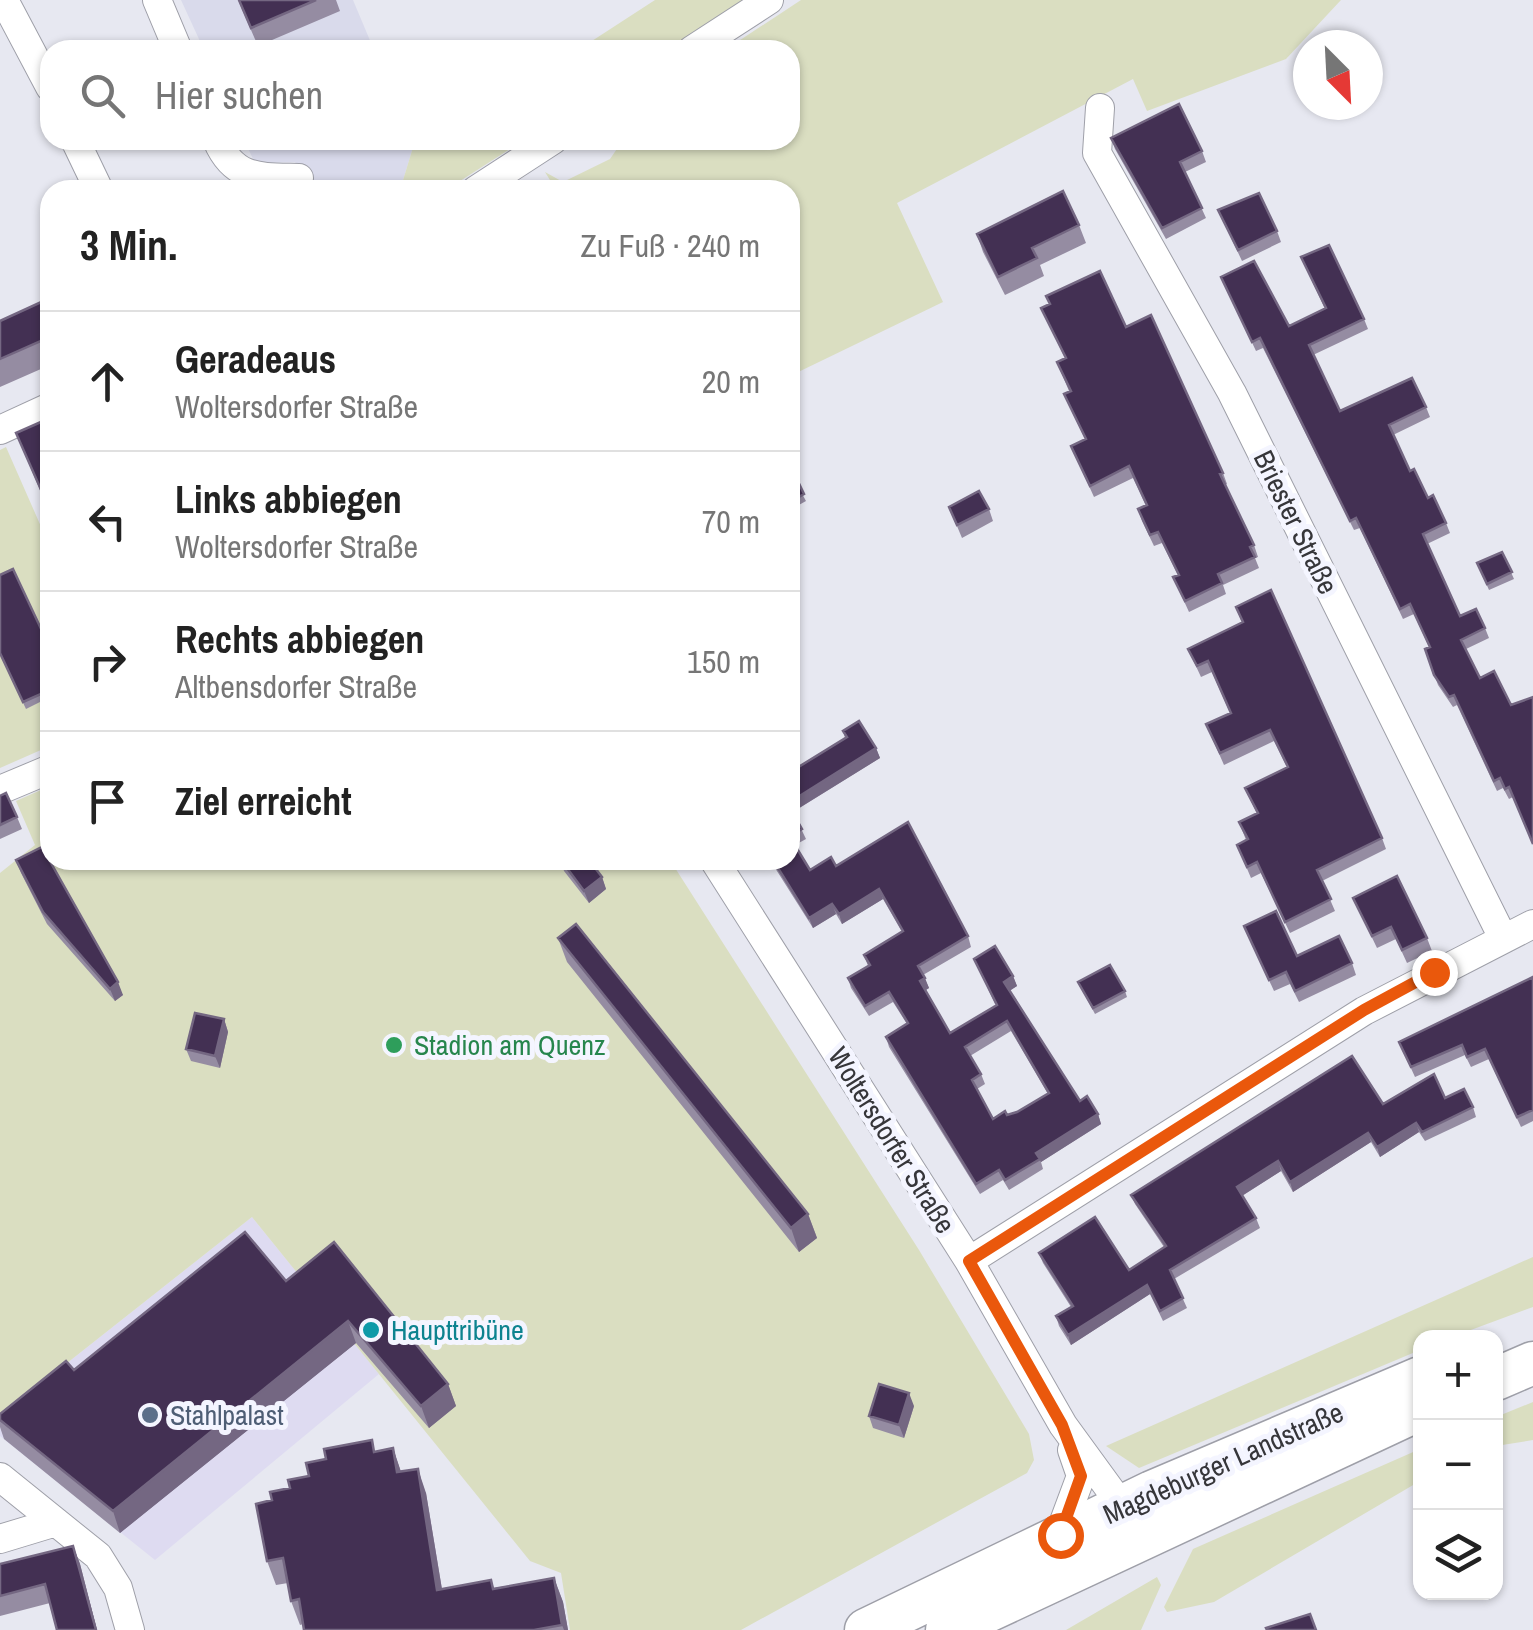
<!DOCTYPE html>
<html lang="de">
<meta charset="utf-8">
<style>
:root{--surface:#fff;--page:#f6f6f6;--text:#222;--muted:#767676;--line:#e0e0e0}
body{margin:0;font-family:"Archivo Narrow",sans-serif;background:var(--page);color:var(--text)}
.controls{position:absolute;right:30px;bottom:30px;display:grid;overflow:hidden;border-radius:20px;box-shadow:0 2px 8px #0004}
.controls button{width:90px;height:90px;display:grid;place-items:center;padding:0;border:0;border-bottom:2px solid var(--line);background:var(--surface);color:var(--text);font:50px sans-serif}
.compass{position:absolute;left:1293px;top:30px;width:90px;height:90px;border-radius:50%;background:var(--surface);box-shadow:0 2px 8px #0004;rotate:156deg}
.stop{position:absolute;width:30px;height:30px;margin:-22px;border:8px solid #ea580c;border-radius:50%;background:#fff}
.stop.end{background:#ea580c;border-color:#fff;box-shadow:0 2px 10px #0008}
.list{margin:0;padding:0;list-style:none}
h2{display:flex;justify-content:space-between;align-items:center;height:130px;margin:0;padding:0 40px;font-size:42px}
h2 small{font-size:32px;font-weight:400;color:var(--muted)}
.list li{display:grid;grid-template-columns:65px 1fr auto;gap:30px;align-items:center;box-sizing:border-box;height:140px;padding:0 40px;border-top:2px solid var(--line)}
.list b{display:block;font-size:38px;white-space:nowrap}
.list p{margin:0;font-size:32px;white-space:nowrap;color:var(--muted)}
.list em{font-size:32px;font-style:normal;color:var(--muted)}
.icon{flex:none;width:55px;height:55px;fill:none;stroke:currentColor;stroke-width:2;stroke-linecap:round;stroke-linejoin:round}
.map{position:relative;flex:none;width:1533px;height:1630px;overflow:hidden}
.search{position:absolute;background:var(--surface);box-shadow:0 2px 8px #0004;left:40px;top:40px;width:760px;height:110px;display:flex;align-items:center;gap:25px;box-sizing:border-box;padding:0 35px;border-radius:30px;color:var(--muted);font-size:38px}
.panel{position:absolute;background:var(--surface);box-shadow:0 2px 8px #0004;left:40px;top:180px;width:760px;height:690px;border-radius:30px}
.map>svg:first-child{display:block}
.commercial{fill:#dedbf1}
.built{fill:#d9daeb}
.green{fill:#dadec1}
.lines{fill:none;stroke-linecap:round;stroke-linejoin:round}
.minor-casing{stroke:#9e9fa8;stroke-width:30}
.primary-casing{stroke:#9e9fa8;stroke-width:45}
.minor{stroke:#fff;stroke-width:28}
.primary{stroke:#fff;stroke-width:42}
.wall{fill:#958ca2;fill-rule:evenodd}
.shaded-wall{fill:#746782}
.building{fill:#433053;stroke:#746782;stroke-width:2.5;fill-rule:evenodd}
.route{stroke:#ea580c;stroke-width:12}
.leisure-dot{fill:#2e9e5b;stroke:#f4f5ff;stroke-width:4}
.culture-dot{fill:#0f9aa8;stroke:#f4f5ff;stroke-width:4}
.service-dot{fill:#5c6f8a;stroke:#f4f5ff;stroke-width:4}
.labels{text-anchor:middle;stroke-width:10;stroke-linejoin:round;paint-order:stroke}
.street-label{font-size:28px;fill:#36363a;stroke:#f4f5ff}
.leisure-label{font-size:28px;fill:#27864d;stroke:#f4f5ff;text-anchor:start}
.culture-label{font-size:28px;fill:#0d838f;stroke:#f4f5ff;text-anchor:start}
.service-label{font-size:28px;fill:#4e5e75;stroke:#f4f5ff;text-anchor:start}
</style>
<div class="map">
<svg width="1533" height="1630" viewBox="0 0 1533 1630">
<rect width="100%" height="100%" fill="#e7e8f1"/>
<path class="commercial" d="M252,1217L379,1374L155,1560L0,1436V1416Z"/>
<path class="built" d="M181,0H353L374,50H204Z
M244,140H412L414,144L400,190H314L295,162L255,163Z"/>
<path class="green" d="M655,0H743L666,50H578Z
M801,0H1341L1286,59L1147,111L1133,79L897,203L943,302L790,376V190H556L545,172L563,182L610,159L623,140H790V50H725Z
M424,140H524L446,190H400L414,144Z
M6,447L50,547V746L0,768V450Z
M50,786V860H670L919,1250L1029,1434L1034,1460L1027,1473L741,1630H570L561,1573L530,1561L252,1217L0,1416V873L35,845L16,801Z
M1533,1257V1307L1452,1337L1420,1338V1350L1139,1468L1106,1446Z
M1533,1402V1440L1496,1446V1417Z
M1420,1449V1481L1214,1602L1167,1612L1164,1607L1193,1549Z
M1157,1577L1161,1585L1141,1630H1066Z"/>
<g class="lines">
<g class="minor-casing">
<path id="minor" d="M4,0L50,87
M157,0L178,50
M692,50L769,0
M1100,108L1097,153L1232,393L1503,938
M75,140L99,190
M217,140C234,180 260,177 299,178
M476,190L553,140
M0,430L50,407
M0,790L50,769
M714,860L969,1261L1063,1425L1130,1517
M969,1261L1364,1011L1533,924
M0,1477L98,1556L118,1588L130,1630
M1059,1535L1081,1476L1072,1450
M0,1539L56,1522"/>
</g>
<g class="primary-casing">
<path id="primary" d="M1496,1379L1533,1363
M866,1630L1152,1492L1420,1378
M947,1630L1420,1409"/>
</g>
<use href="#minor" class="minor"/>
<use href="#primary" class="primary"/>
</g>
<path class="wall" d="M238,0H336L340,11L258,46Z
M1111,138L1202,151L1206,162L1185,172L1206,218L1166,239L1115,149Z
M1218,210L1277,231L1281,242L1242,261Z
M1079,225L1086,243L1040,265L1044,276L1005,295L983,252L977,234Z
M1301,257L1364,319L1368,329L1313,355L1340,411L1426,407L1430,417L1393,435L1410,471L1446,523L1450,533L1427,544L1460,616L1485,628L1489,638L1466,649L1513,797L1509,799L1503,788L1497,791L1457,705L1453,707L1438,685L1425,649L1429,647L1414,614L1403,619L1360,528L1354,530L1263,348L1256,351L1221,277L1289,326L1325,309Z
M50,298V365L0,387V321Z
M1041,308L1126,327L1223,473L1227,484L1225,485L1254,545L1258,557L1255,558L1259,568L1223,585L1226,594L1189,612L1173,577L1178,575L1162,543L1154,546L1142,521L1138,509L1146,506L1133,478L1094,497L1071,446L1085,439L1064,394L1069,391L1057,362L1065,358Z
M50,418V514L16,433Z
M790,472L806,501L790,510Z
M949,507L989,509L993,521L962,538Z
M1502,552L1514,579L1489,590L1477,563Z
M1236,607L1382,838L1386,849L1322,881L1335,911L1290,933L1261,873L1251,878L1237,845L1246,840L1239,822L1257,814L1245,788L1287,767L1274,741L1224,765L1206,724L1230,713L1212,672L1201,677L1188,649L1242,623Z
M50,648V697L26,709L0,654Z
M843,731L876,748L880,758L793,812L806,839L795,845L810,870L836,866L968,936L971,947L923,975L929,988L926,990L950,1033L996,1006L974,959L1013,976L1017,986L1010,990L1080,1101L1098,1114L1101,1124L1041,1162L1043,1169L1009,1190L1003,1180L980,1194L889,1047L886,1037L907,1024L893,1002L869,1016L851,988L848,978L868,966L864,955L902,932L883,899L842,924L836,914L813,928L770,860H790L792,771L845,738ZM1011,1031L1048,1094L1017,1112L993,1119L977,1089L985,1084L981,1074L970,1056Z
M0,796L17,817L22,829L0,839Z
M16,860L123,995L115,1001L47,924L21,873Z
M560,860L602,877L606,889L589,903L564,871Z
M1353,898L1427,938L1432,951L1407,963L1396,939L1377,948Z
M1244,926L1297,956L1352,963L1356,975L1299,1002L1290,984L1274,991Z
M558,938L808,1214L817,1238L799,1252L567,962Z
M1533,977V1121L1521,1127L1489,1059L1471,1067L1465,1055L1415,1077L1399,1042Z
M1078,982L1125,991L1127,997L1095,1014Z
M224,1019L228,1032L220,1068L191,1061L186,1049Z
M1445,1098L1473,1107L1476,1117L1425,1141L1419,1132L1380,1157L1371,1142L1293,1192L1281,1171L1242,1196L1256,1218L1260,1228L1174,1279L1187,1308L1163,1321L1150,1294L1071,1345L1059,1326L1056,1316L1071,1307L1043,1263L1039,1253L1129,1270L1164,1247L1135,1204L1131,1195L1383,1104Z
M286,1281L448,1384L456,1406L429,1428L356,1343L120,1533L4,1439L0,1427V1414L74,1370Z
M914,1406L904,1438L873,1428L869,1416Z
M393,1448L401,1472L426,1493L442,1589L491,1580L494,1588L554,1578L563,1602L568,1630H304L303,1624L300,1625L291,1601L288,1583L276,1585L267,1561L272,1500L309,1476L376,1451Z
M73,1546L80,1564L97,1630H57L50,1603L0,1616V1564Z"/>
<path class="shaded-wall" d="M876,748L880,758L791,813L790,802Z
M602,877L606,889L589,903L584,891Z
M879,889L883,899L842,924L839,914Z
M832,904L836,914L813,928L809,918Z
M1013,976L1017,986L1008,992L1004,982Z
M925,978L929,988L924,991L920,981Z
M118,982L123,995L115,1001L110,989Z
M224,1019L228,1032L220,1068L215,1056Z
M1098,1114L1101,1124L1041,1162L1036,1153Z
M1416,1123L1419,1132L1380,1157L1377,1147Z
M1368,1133L1371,1142L1293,1192L1290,1182Z
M1278,1161L1281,1171L1240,1197L1237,1187Z
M808,1214L817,1238L799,1252L791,1228Z
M1147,1285L1150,1294L1071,1345L1068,1335Z
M348,1321L356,1343L120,1533L113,1511Z
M448,1384L456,1406L429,1428L421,1406Z
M909,1393L914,1406L904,1438L899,1425Z
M393,1448L401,1472H397Z
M418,1469L426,1493L446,1614L437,1590Z
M73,1546L80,1564L97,1630H96Z
M554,1578L563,1602L568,1630H564L562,1625Z"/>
<path class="building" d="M239,0H316L251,28Z
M1179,104L1202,151L1180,162L1202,208L1162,228L1111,138Z
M1063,191L1079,225L1032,248L1037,258L998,277L977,234Z
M1259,193L1277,231L1238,250L1218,210Z
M1329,245L1364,319L1309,345L1340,411L1412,378L1426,407L1389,425L1410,471L1414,469L1428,498L1433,495L1446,523L1423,534L1460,616L1476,609L1485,628L1461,640L1480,678L1494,671L1511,705L1533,697V844L1509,787L1505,789L1500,778L1494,781L1454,695L1449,697L1434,675L1425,649L1430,647L1410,604L1400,609L1356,518L1350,521L1260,338L1252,342L1221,277L1254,261L1289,326L1326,308L1301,257Z
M1100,271L1126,327L1151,315L1223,473L1220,474L1254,545L1250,547L1255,557L1218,574L1222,583L1185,601L1173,577L1179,575L1158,532L1150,535L1138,509L1147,505L1129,466L1090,486L1071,446L1086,439L1064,394L1071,391L1057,362L1066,358L1041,308L1050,304L1046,296Z
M50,298V337L0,359V321Z
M50,418V510L16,433Z
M793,471L804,494L790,502V472Z
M979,491L989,509L957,525L949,507Z
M1502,552L1512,572L1487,584L1477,563Z
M13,569L50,648V690L23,702L0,653V575Z
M1271,590L1382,838L1317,870L1331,899L1285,922L1257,862L1247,867L1237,845L1248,839L1239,822L1258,813L1245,788L1288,767L1270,730L1220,753L1206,724L1231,713L1208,661L1197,666L1188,649L1243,622L1236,607Z
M859,721L876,748L790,802V768L792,771L847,737L843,731Z
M6,793L17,817L0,825V796Z
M790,808L802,829L790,836Z
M908,822L968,936L918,966L925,978L920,981L950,1033L997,1005L974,959L995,946L1013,976L1004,982L1080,1101L1087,1096L1098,1114L1036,1153L1040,1159L1005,1180L999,1170L976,1184L886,1037L908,1023L889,992L865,1006L848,978L870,965L864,955L903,931L879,889L839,914L832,904L809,918L773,860H790V837L810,870L831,857L836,866ZM1007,1021L1049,1093L1017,1112L1007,1115L1005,1111L993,1119L972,1080L981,1074L965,1047Z
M42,847L118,982L110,989L43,912L16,860Z
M561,860H589L602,877L584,891Z
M1397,876L1427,938L1402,950L1391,927L1372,936L1353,898Z
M1276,911L1297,956L1339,936L1352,963L1295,991L1286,972L1269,980L1244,926Z
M576,924L808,1214L791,1228L558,938Z
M1110,965L1125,991L1093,1008L1078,982Z
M1533,977V1110L1517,1117L1485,1049L1467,1057L1462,1045L1411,1067L1399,1042Z
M195,1013L224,1019L215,1056L186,1049Z
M1352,1056L1383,1104L1434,1074L1445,1098L1464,1089L1473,1107L1422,1132L1416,1123L1377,1147L1368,1133L1290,1182L1278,1161L1237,1187L1256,1218L1170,1270L1183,1298L1160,1311L1147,1285L1068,1335L1056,1316L1073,1306L1039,1253L1095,1217L1129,1270L1166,1246L1131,1195Z
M245,1232L286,1281L334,1242L448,1384L421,1406L348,1321L113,1511L0,1420V1414L66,1361L74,1370Z
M879,1384L909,1393L899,1425L869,1416Z
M372,1440L374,1452L393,1448L397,1472L418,1469L437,1590L491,1580L493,1589L554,1578L562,1625L534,1630H304L299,1599L291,1601L283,1558L267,1561L256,1504L272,1500L270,1492L290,1488L288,1480L309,1476L306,1463L326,1459L324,1449Z
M73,1546L96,1630H57L45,1584L0,1596V1564Z
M1310,1614L1316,1630H1267L1266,1628Z"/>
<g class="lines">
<path class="route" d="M1060,1535L1081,1476L1062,1425L969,1261L1364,1010L1434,972"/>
</g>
<circle class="leisure-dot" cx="394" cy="1045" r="10"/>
<circle class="culture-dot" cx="371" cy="1330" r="10"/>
<circle class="service-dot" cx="150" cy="1415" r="10"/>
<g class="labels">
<g class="street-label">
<text transform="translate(1296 522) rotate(64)" y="10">Briester Straße</text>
<text transform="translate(892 1140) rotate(58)" y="10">Woltersdorfer Straße</text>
<text transform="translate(1223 1463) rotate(-24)" y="10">Magdeburger Landstraße</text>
</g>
<g class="leisure-label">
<text x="414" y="1055">Stadion am Quenz</text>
</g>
<g class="culture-label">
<text x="391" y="1340">Haupttribüne</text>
</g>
<g class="service-label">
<text x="170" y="1425">Stahlpalast</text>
</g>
</g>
</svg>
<div class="controls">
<button>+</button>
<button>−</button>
<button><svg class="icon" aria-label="layers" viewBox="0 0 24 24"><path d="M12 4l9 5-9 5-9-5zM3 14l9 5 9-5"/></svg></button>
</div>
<svg class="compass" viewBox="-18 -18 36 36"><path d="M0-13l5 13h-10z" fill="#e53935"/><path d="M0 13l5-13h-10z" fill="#767676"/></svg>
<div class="stop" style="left:1060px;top:1535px"></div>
<div class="stop end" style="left:1434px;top:972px"></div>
<div class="search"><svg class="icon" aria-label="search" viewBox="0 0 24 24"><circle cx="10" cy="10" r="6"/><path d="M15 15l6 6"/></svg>Hier suchen</div>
<section class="panel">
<h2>3 Min.<small>Zu Fuß · 240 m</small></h2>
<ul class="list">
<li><svg class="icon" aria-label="ahead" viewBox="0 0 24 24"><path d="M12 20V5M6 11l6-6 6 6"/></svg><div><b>Geradeaus</b><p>Woltersdorfer Straße</p></div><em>20 m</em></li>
<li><svg class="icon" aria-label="left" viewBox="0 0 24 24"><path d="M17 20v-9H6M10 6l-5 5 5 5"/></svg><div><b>Links abbiegen</b><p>Woltersdorfer Straße</p></div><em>70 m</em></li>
<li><svg class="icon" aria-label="right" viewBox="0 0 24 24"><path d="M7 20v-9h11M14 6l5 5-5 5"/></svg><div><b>Rechts abbiegen</b><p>Altbensdorfer Straße</p></div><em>150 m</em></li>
<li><svg class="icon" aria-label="arrive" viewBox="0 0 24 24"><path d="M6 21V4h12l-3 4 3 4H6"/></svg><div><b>Ziel erreicht</b></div></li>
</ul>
</section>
</div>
